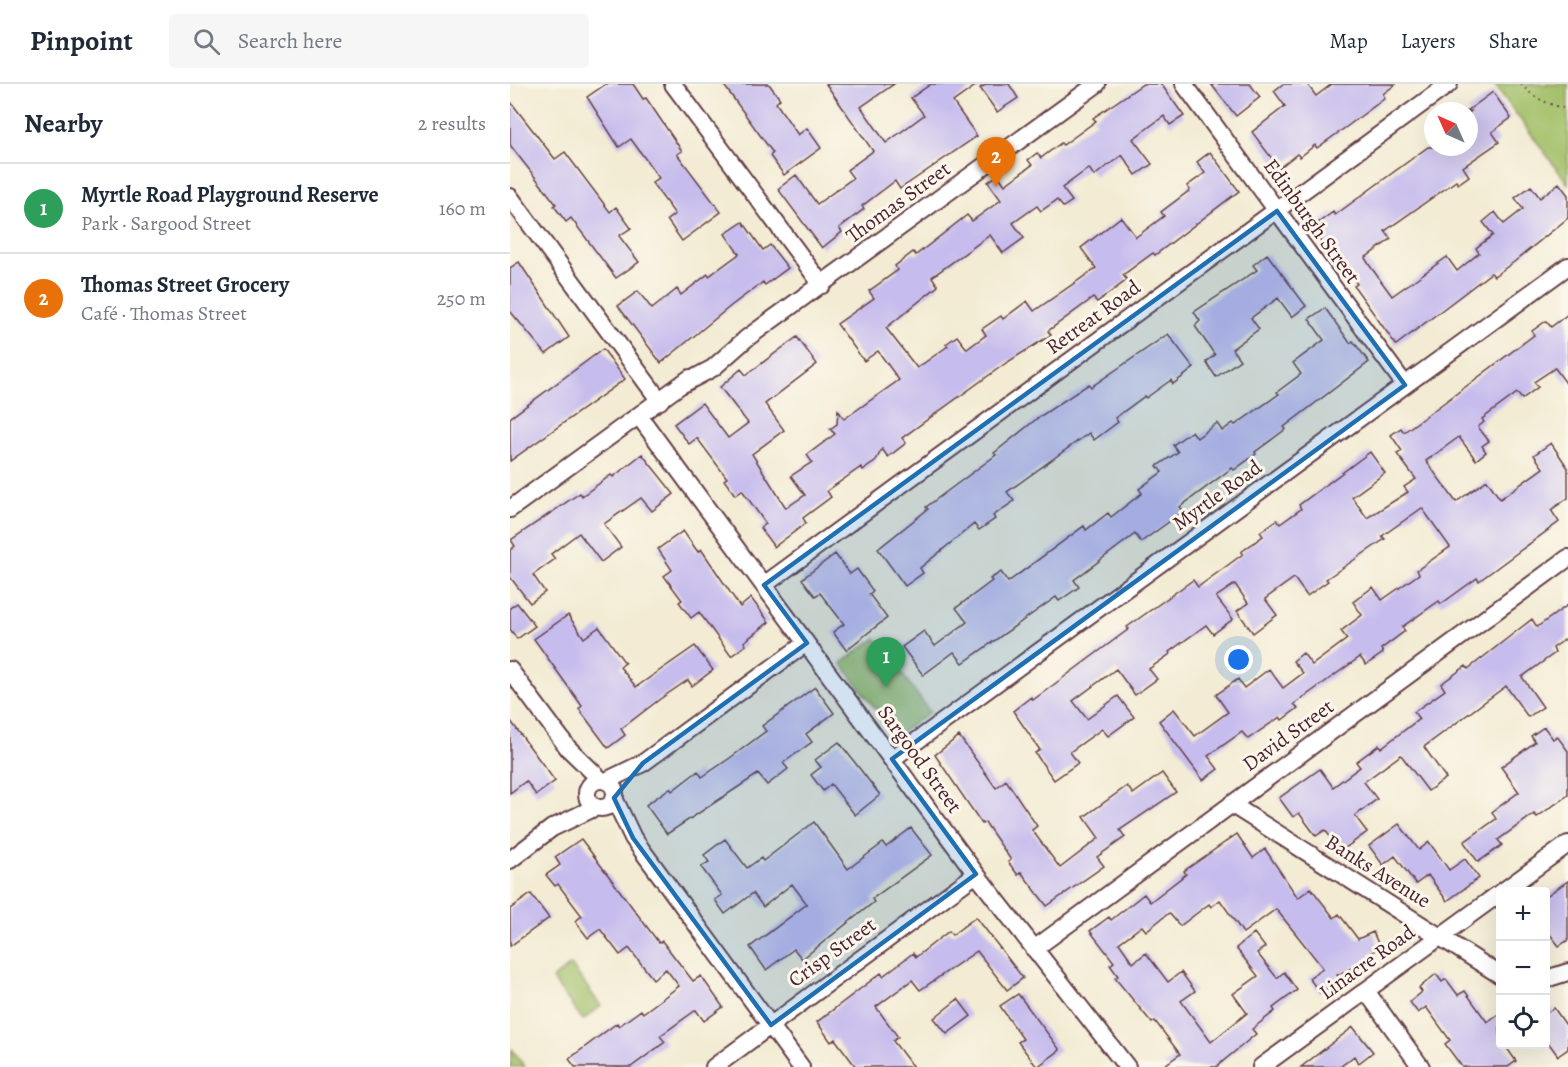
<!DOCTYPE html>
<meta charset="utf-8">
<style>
:root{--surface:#fff;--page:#f6f6f7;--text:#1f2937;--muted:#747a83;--line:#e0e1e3;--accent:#1f6fb2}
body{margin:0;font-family:Alegreya,serif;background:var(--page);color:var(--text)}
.controls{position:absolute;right:18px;bottom:18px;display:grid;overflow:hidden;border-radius:6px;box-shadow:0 6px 24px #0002}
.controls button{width:54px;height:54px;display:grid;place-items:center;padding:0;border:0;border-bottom:2px solid var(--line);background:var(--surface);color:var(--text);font:30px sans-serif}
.compass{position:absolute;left:914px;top:18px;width:54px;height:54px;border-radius:50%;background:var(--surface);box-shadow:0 6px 24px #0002;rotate:315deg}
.you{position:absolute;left:729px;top:576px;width:21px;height:21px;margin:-15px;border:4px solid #fff;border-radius:50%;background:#1a73e8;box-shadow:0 0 0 9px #1a73e833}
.badge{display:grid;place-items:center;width:39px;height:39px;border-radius:50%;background:var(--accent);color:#fff;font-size:20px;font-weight:700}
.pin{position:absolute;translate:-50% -50px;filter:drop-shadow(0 2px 3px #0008)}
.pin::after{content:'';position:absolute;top:32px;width:21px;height:18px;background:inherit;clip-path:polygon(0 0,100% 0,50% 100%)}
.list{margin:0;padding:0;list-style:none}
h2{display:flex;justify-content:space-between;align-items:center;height:78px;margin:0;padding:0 24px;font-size:26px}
h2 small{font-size:20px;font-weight:400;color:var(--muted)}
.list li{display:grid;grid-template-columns:39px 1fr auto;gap:18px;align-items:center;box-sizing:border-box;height:90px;padding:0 24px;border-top:2px solid var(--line)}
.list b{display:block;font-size:22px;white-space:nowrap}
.list p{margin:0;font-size:20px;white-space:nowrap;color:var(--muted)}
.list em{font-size:20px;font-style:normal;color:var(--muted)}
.icon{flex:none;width:33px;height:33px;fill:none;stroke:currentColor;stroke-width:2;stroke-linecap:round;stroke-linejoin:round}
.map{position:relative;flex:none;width:1058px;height:983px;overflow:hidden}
header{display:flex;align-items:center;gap:36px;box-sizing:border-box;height:84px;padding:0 30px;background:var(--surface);border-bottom:2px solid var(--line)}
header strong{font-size:28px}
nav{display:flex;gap:33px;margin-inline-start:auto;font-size:21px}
.search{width:420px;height:54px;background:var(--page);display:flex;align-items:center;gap:15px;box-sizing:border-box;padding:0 21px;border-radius:6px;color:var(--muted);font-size:22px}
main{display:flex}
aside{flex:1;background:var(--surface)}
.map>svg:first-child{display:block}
.green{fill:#a2bf67;stroke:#766f49;stroke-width:1.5}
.building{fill:#c6bced}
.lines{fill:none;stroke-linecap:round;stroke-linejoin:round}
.minor-casing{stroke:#633e44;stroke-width:20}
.path{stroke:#633e44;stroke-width:2;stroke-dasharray:1.5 4.5;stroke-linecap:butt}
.minor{stroke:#fff;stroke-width:16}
.marked{fill:#1f6fb2;fill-opacity:0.2;stroke:#1f6fb2;stroke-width:4.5;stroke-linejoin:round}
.labels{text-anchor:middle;stroke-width:6;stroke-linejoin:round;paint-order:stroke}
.street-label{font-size:21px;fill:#4a1f2b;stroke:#fbf7ec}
</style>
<header>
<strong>Pinpoint</strong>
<div class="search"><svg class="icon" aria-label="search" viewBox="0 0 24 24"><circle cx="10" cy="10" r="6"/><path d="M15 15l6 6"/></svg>Search here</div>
<nav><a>Map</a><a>Layers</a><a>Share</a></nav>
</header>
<main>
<aside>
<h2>Nearby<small>2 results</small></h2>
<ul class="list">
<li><span class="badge" style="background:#2e9e5b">1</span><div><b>Myrtle Road Playground Reserve</b><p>Park · Sargood Street</p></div><em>160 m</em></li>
<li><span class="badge" style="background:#e8710a">2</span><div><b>Thomas Street Grocery</b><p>Café · Thomas Street</p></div><em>250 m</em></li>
</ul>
</aside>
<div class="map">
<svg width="1058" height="983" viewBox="0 0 1058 983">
<rect width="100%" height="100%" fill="#fbf7ec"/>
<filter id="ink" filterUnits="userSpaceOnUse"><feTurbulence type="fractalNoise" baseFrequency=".0167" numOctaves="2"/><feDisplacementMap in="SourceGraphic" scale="12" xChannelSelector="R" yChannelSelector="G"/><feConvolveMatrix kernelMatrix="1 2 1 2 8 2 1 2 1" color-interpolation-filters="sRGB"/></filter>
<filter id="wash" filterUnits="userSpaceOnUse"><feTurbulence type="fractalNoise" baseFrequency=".008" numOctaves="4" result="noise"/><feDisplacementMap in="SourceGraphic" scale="24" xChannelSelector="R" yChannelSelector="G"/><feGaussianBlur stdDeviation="1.35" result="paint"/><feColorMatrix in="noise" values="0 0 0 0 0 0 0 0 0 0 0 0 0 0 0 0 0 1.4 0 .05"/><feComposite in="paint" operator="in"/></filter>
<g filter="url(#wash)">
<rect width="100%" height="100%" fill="#f3ebd3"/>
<path class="green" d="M984,0H1058V100Z
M366,554L420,628L386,652L331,579Z
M61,881L91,922L73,936L42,895Z
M2,965L15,983H0Z"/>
<g id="blocks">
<path class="building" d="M96,0H123L133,15L136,14L172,67L167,70L211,128L172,157L157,136L165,130L142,99L149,94L121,55L109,63L77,13Z
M213,0H259L270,15L266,19L288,51L297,44L311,64L274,91L260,72L263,69Z
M316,0H384L351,23L376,59L414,31L401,14L421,0H468L443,18L467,52L390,105L385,97L352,122L354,125L329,144L332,148L312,164L268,105L286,91L307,120L343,94L337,86L363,67Z
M477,0H499L508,14L487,28L470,4Z
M633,0H651L674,32L660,41L654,32L623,55L642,80L626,91L612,71L584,92L579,84L552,104L562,117L553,123L547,116L531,127L527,122L503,139L514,154L493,169L480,151L422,193L428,202L376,244L407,284L438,262L436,260L447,252L457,265L476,251L472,245L491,232L493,235L517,217L524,227L586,184L571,164L611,133L626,153L654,132L651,128L680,106L677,102L695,89L687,78L700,68L729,107L645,171L643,169L613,191L617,196L587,218L583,214L538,247L541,251L496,279L392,354L396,359L378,373L372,365L365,378L353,386L351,383L317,407L321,413L293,434L296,439L264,463L250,444L256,440L232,406L225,411L214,396L217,394L187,354L179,360L164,340L192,319L218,354L238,339L210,303L231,285L236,291L287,253L307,280L255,320L274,346L242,370L276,424L295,411L281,392L302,378L297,371L325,350L320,345L327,340L328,326L334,335L389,296L368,267L354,277L327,240L364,214L359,207L388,186L385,182L403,168L406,171L457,131L462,137L491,116L478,98L488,91L495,101L522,81L518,76L527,69L531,74L551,59L553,61L586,37L583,34Z
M701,0H740L750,13L726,32Z
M773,0H797L806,12L822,0H886L873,10L875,14L839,41L807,64L805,61L790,73L787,70L769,84L742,48L775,22L764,7Z
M983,8L1001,34L982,48L989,58L953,83L959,92L948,100L946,97L875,147L881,155L855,174L860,182L882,212L937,173L947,187L969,169L966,164L983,151L973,138L985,128L994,140L1013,125L1005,114L1021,102L1030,114L1049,99L1058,111V134L1004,178L984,192L981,189L886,261L844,202L847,200L827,172L823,175L801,144L823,128L825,131L918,63H959V29L961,27H957Z
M0,17L45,75L55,68L100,128L106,123L121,144L109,152L129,178L106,194L61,134L56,138L44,122L46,120L0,61Z
M233,138L253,166L260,161L278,184L255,201L253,198L222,221L151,279L108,222L128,207L142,225L167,205L171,211L198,190L199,192L229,170L215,150Z
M757,170L796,222L782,233L768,214L741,234L749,245L722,265L730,276L706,293L696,278L705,271L685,242L690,237L684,228L747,186L743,181Z
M9,178L59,253L36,270L0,227V184Z
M815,224L840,259L843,257L859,278L774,343L776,345L745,368L746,370L724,386L722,384L670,423L673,427L656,440L631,458L625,450L564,496L569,503L549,517L546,513L453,579L444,568L413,591L392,563L414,547L425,562L457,538L446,524L482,497L480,495L491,488L498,498L574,442L576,446L598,429L601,433L632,409L629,405L652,388L647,382L668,368L663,361L682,347L687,354L707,339L712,347L723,339L725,341L769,310L767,308L791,290L783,279L814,256L799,235Z
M1058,230V302L1045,284L1024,298L1028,303L1012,315L1007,309L972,335L974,338L968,343L979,357L972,362L976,368L966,376L949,353L916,377L946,418L977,396L990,415L1033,384L1024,371L1041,359L1058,384V414L1041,426L1049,438L969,497L967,494L931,520L929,517L892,543L895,547L871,565L873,569L856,581L850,573L784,620L788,624L772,636L770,633L738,655L732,648L698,672L708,685L693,696L649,637L664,625L685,652L718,628L706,611L728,595L734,604L759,585L773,604L793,589L783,577L793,569L802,581L837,555L831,547L852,531L843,518L863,503L872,516L909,490L907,486L940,463L912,424L872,452L875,455L816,495L818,497L797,512L784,494L755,515L767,531L743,549L727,527L738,519L725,500L706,513L723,535L703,550L696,541L659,568L660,570L639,585L647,595L625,611L606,585L563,617L577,635L608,612L624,633L598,652L592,645L560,668L568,679L544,696L525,669L530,666L503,627L521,613L523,616L619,545L617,543L683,496L688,503L733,470L731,468L753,452L750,448L767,436L770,440L791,425L789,421L860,368L875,389L842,413L857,434L898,408L894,403L906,395L887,370L892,367L881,351L891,344L894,348L950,307L1024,251L1022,247L1036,237L1041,243Z
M658,250L684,284L663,300L661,296L636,314L635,312L605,334L608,338L584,356L579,349L497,408L504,417L483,432L485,435L469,446L464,440L410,484L413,489L395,502L368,465L418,425L416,423L486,371L484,369L529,333L579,300L581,303Z
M93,265L115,295L0,377V334Z
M132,370L164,410L142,427L131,414L94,440L111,463L91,478L69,449L41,470L45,475L23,491L35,508L20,519L0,493V466L5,462L1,456L70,409L72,412L101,391L103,393Z
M173,447L188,468L191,465L230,523L241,514L259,538L234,558L236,561L221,572L189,528L181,534L169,518L172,516L154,492L162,486L148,465Z
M325,470L340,490L347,485L363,507L359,510L377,534L336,566L323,548L334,540L310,509L305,512L292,495Z
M7,519L25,542L7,555L0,545V524Z
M1058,521V553L1043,564L1045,569L1012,593L1033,623L1018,633L996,602L914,663L936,694L918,707L891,671L854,698L867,715L845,732L857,748L831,767L815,746L806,752L789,729L783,733L769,714L810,685L823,703L850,683L846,678L869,661L871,664L909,635L904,628L935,606L931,600L956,582L958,585L1022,535L1027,543Z
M58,531L74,554L89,543L115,579L110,583L126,603L185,562L203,586L182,602L178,596L150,615L111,645L115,651L98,664L69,625L72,622L24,555Z
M305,603L324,629L296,650L302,658L273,679L278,685L257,701L248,690L157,750L136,721L160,704L162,707L188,687L192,693L220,674L256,647L252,642Z
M0,636L45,697L26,711L16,697L0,709Z
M1034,643L1043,655L1047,652L1058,667V711L1027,733L1024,730L988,756L992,761L968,778L954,758L986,735L982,728L1009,708L991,683L1025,658L1021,652Z
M449,652L486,704L496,696L527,742L522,746L550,784L589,754L574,733L617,702L623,710L652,689L666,708L610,746L615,753L587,773L594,782L537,822L511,788L508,791L498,778L501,776L475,738L472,740L425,671Z
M329,658L370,711L345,731L321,700L313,707L301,691L311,683L305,676Z
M304,738L338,785L373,759L376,763L401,744L422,771L362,815L364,818L292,875L284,865L256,886L240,863L297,820L282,800L253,823L243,809L215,830L205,816L212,811L191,783L199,778L194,771L215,755L237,784L251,774L253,777Z
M889,740L909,766L919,758L939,786L955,775L969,794L937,817L918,791L906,800L885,772L873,781L859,762Z
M727,750L743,774L755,765L788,814L801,804L824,834L829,830L848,855L863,848L870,864L860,869L862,874L827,891L830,895L810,909L799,894L813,884L766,825L733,849L710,816L701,823L699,820L670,842L659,829L636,847L632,842L609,859L623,879L636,869L658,898L671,888L685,907L671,917L701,958L737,929L723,910L748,892L726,864L744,849L755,863L747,869L767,894L774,888L787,906L763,924L765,927L742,945L746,950L706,983H652L670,970L645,937L642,939L605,894L608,892L600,881L604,878L580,847L599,833L601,836L634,810L640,818L676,790L674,787Z
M71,755L149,859L152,857L183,897L191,892L213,923L194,937L186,926L150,952L155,958L121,983H65L59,975L107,939L109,942L131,926L133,929L169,902L156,885L143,895L119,864L110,871L90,845L78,854L65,837L72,832L48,800L45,802L36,791L50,781L45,773Z
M1058,797V856L1049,862L1035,844V813Z
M21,810L39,834L0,862V825Z
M466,833L513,894L497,906L467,867L410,906L402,896L366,923L388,953L383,957L403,983H346L325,955L321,958L307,938L371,889L373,892L403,869L406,873L439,847L442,851Z
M926,890L932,898L936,895L948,911L955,907L977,938L990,929V960H994L1006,977L998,983H952L935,960L940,956L916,923L908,929L900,918L912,908L909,904Z
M508,910L550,966L527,983L508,958L513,955L490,922Z
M448,915L461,932L437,950L424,934Z
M1044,924L1058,944V965L1048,972L1035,954V930Z
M843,943L863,968L849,979L844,972L830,983H791Z"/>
</g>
</g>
<g filter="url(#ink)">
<use href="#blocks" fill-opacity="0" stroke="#633e44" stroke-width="1.5"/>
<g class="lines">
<g class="minor-casing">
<path id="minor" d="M163,0L312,201
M674,0L895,301
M0,113L150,317
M171,301L203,284L237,254L587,0
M129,332L466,790L617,983
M0,425L180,294
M254,501L939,0
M0,586L58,664L91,696
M382,675L1058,182
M77 710a14 14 0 1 1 28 0a14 14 0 1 1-28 0Z
M96,697L133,679L296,559
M104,714L123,754L291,983
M721,720L990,891
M0,776L42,744L86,723
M992,808L1058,760
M524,865L1058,474
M1036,895L1058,888
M856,907L911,983
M204,983L466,790
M751,983L990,809"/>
</g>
<path class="path" d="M1011,0C1025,16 1038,20 1058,25"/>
<use href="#minor" class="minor"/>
</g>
</g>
<path class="marked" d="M767,127L895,301L382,675L466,790L261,941L123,754L104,714L133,679L297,559L254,501Z"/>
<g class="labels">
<g class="street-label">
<text transform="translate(388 118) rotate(-36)" y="7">Thomas Street</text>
<text transform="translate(802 137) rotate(54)" y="7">Edinburgh Street</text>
<text transform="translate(583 233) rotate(-36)" y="7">Retreat Road</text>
<text transform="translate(707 411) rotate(-36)" y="7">Myrtle Road</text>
<text transform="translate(778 651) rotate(-36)" y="7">David Street</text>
<text transform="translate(410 675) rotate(54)" y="7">Sargood Street</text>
<text transform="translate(868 787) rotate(32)" y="7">Banks Avenue</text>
<text transform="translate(322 868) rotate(-36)" y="7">Crisp Street</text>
<text transform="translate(857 878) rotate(-36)" y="7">Linacre Road</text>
</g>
</g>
</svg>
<div class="controls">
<button>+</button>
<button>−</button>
<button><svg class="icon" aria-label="locate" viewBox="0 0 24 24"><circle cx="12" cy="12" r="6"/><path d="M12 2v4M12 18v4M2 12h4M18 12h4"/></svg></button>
</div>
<svg class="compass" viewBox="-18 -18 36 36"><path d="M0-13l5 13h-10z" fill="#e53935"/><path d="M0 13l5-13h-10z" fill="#747a83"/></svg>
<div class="you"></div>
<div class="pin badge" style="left:376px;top:603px;background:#2e9e5b">1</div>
<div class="pin badge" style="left:486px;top:103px;background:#e8710a">2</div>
</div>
</main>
